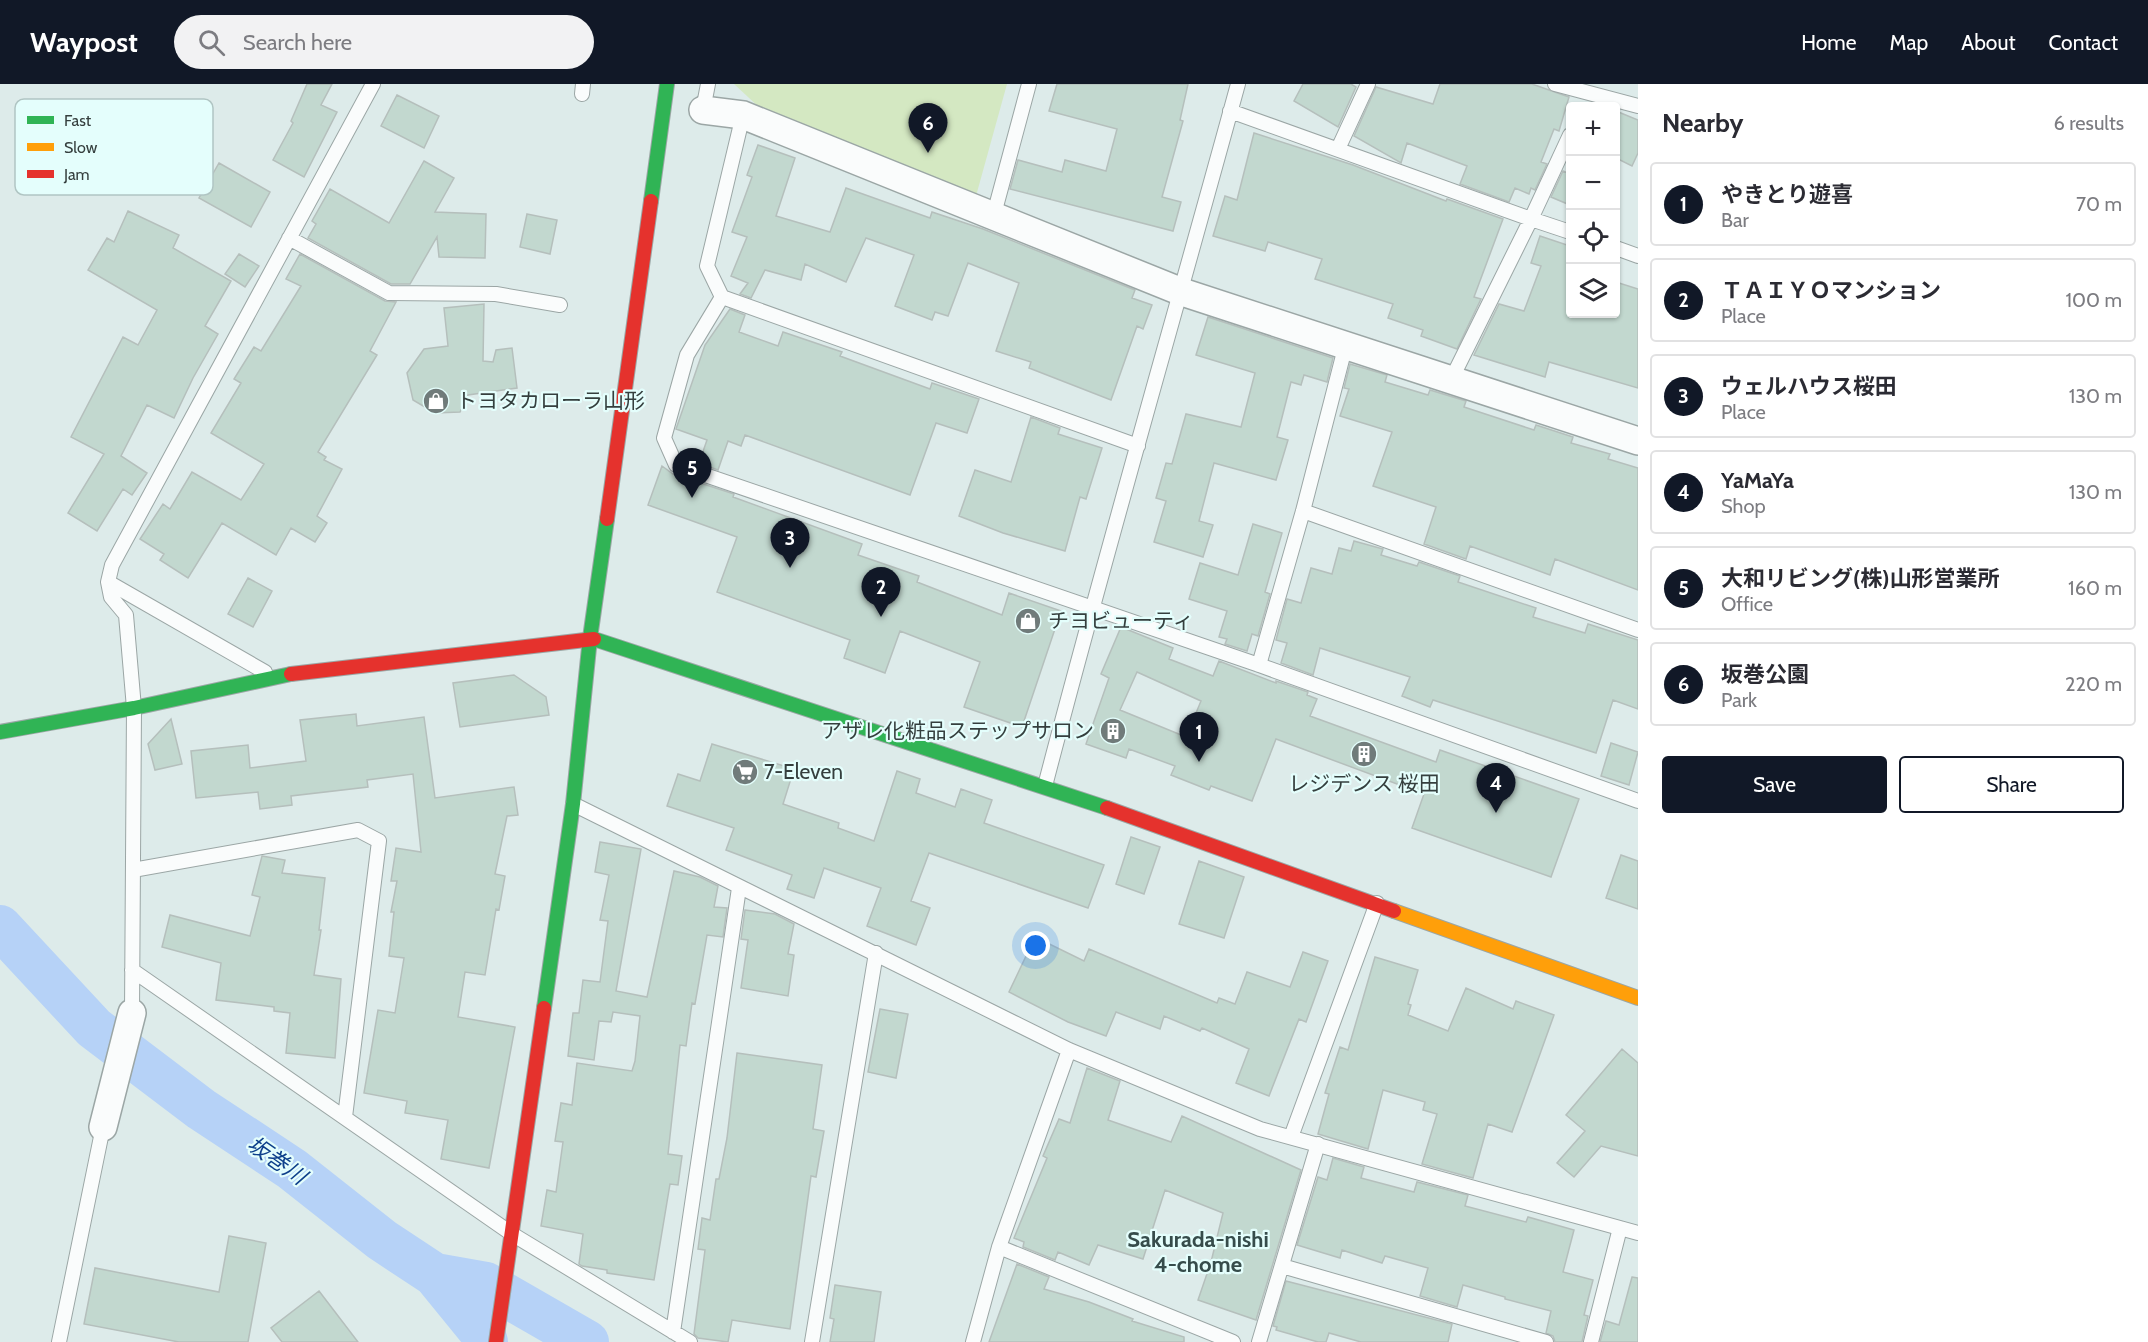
<!DOCTYPE html>
<meta charset="utf-8">
<style>
:root{--surface:#fff;--page:#f2f2f3;--text:#2b2b33;--muted:#7c7c81;--line:#e1e1e2;--accent:#111827}
body{margin:0;font-family:Cabin,"Noto Sans JP",sans-serif;background:var(--page);color:var(--text)}
.controls{position:absolute;right:18px;top:18px;display:grid;overflow:hidden;border-radius:6px;box-shadow:0 2px 4px #0004}
.controls button{width:54px;height:54px;display:grid;place-items:center;padding:0;border:0;border-bottom:2px solid var(--line);background:var(--surface);color:var(--text);font:30px sans-serif}
.you{position:absolute;left:1036px;top:862px;width:21px;height:21px;margin:-15px;border:4px solid #fff;border-radius:50%;background:#1a73e8;box-shadow:0 0 0 9px #1a73e833}
.badge{display:grid;place-items:center;width:39px;height:39px;border-radius:50%;background:var(--accent);color:#fff;font-size:20px;font-weight:700}
.pin{position:absolute;translate:-50% -50px;filter:drop-shadow(0 2px 3px #0008)}
.pin::after{content:'';position:absolute;top:32px;width:21px;height:18px;background:inherit;clip-path:polygon(0 0,100% 0,50% 100%)}
.list{margin:0;padding:0;list-style:none}
h2{display:flex;justify-content:space-between;align-items:center;height:78px;margin:0;padding:0 24px;font-size:26px}
h2 small{font-size:20px;font-weight:400;color:var(--muted)}
.list li{display:grid;grid-template-columns:39px 1fr auto;gap:18px;align-items:center;box-sizing:border-box;height:84px;margin:0 12px 12px;padding:0 12px;border:2px solid var(--line);border-radius:6px}
.list b{display:block;font-size:22px;white-space:nowrap}
.list p{margin:0;font-size:20px;white-space:nowrap;color:var(--muted)}
.list em{font-size:20px;font-style:normal;color:var(--muted)}
.actions{display:flex;gap:12px;padding:18px 24px}
.actions a{flex:1;padding:14px 0;border:2px solid var(--accent);border-radius:6px;text-align:center;font-size:21px;color:var(--accent)}
.actions .main{background:var(--accent);color:#fff}
.icon{flex:none;width:33px;height:33px;fill:none;stroke:currentColor;stroke-width:2;stroke-linecap:round;stroke-linejoin:round}
.map{position:relative;flex:none;width:1638px;height:1258px;overflow:hidden}
header{display:flex;align-items:center;gap:36px;box-sizing:border-box;height:84px;padding:0 30px;background:var(--accent);color:#fff}
header strong{font-size:28px}
nav{display:flex;gap:33px;margin-inline-start:auto;font-size:21px}
.search{width:420px;height:54px;background:var(--page);display:flex;align-items:center;gap:15px;box-sizing:border-box;padding:0 21px;border-radius:33px;color:var(--muted);font-size:22px}
main{display:flex}
aside{flex:1;background:var(--surface)}
.map>svg:first-child{display:block}
.green{fill:#d4e8c2}
.lines{fill:none;stroke-linecap:round;stroke-linejoin:round}
.river{stroke:#b6d2f7;stroke-width:44}
.building{fill:#c2d8cf;stroke:#b5bfbc;stroke-width:1.5;fill-rule:evenodd}
.lane-casing{stroke:#9ba6a5;stroke-width:16}
.street-casing{stroke:#9ba6a5;stroke-width:30}
.fast-casing{stroke:#9ba6a5;stroke-width:16}
.slow-casing{stroke:#9ba6a5;stroke-width:16}
.jam-casing{stroke:#9ba6a5;stroke-width:16}
.lane{stroke:#fafcfc;stroke-width:14}
.street{stroke:#fafcfc;stroke-width:27}
.fast{stroke:#30b455;stroke-width:14}
.slow{stroke:#ff9f0a;stroke-width:14}
.jam{stroke:#e5322d;stroke-width:14}
.labels{text-anchor:middle;stroke-width:4.5;stroke-linejoin:round;paint-order:stroke}
.poi-label{font-size:21px;fill:#353f3e;stroke:#e4fefc;text-anchor:start}
.water-label{font-size:22px;font-style:italic;fill:#0e408b;stroke:#e4fefc}
.neighbourhood-label{font-size:22px;font-weight:bold;fill:#364c4b;stroke:#e4fefc}
.key{fill:#e4fefc;stroke:#b0c5c3;stroke-width:1.5}
.key-label{font-size:16px;fill:#353f3e}
</style>
<header>
<strong>Waypost</strong>
<div class="search"><svg class="icon" aria-label="search" viewBox="0 0 24 24"><circle cx="10" cy="10" r="6"/><path d="M15 15l6 6"/></svg>Search here</div>
<nav><a>Home</a><a>Map</a><a>About</a><a>Contact</a></nav>
</header>
<main>
<div class="map">
<svg width="1638" height="1258" viewBox="0 0 1638 1258">
<rect width="100%" height="100%" fill="#ddebea"/>
<path class="green" d="M734,0H1007L976,112L762,26Z"/>
<g class="lines">
<path class="river" d="M0,843L94,944L201,1025L292,1085L382,1156L435,1191L486,1200L587,1258
M435,1191L483,1250L486,1258"/>
</g>
<path class="building" d="M307,0H332L321,21L337,28L304,93L273,76L293,39L291,37Z
M1057,0H1188L1180,36L1183,37L1162,113L1181,118L1173,147L1010,105L1018,76L1062,88L1065,76L1106,87L1117,45L1049,27Z
M1303,0H1351L1356,3L1338,43L1294,17Z
M1440,0H1532L1569,13L1559,47L1554,45L1541,78L1547,80L1535,106L1531,104L1529,110L1515,104L1509,118L1460,100L1467,82L1407,59L1401,79L1354,52L1376,3L1433,20Z
M397,11L439,32L424,64L381,42Z
M1616,27L1638,36V69L1632,82L1616,74Z
M1254,49L1353,81L1446,117L1447,115L1503,135L1474,213L1481,215L1457,265L1421,252L1423,246L1388,234L1393,220L1315,195L1322,175L1268,158L1265,167L1213,152L1225,112L1237,116Z
M758,61L795,74L776,132L830,148L846,104L930,134L932,128L983,145L1135,206L1132,214L1152,221L1143,245L1137,242L1111,316L1029,284L1031,278L996,267L1019,199L968,179L948,232L935,228L932,236L895,222L914,171L866,154L846,198L805,180L801,196L765,186L751,214L740,210L748,199L731,192L747,153L732,148L752,93L747,91Z
M424,77L454,94L435,128L486,130L485,174L439,173L437,153L410,200H391L308,154L316,140L312,137L330,105L389,139Z
M219,79L270,108L251,143L199,114Z
M1563,87L1570,90V121L1551,113Z
M128,127L179,151L173,164L231,197L205,242L218,250L193,294L174,334L147,321L121,372L147,389L132,411L123,405L97,447L68,429L104,370L71,353L123,253L138,261L157,226L88,186L107,154L114,158Z
M527,130L557,136L550,170L520,163Z
M1540,152L1570,162V230H1616V198L1638,205V304L1549,278L1545,293L1474,271L1499,220L1524,227L1541,182L1531,179Z
M239,170L259,182L245,203L225,190Z
M300,170L385,217L396,218L370,267L377,271L318,368L326,373L324,376L342,385L317,432L327,439L315,458L291,444L276,471L222,439L188,494L160,476L164,470L140,455L163,420L170,425L192,388L241,416L264,380L211,349L241,299L234,295L254,263L261,267L301,202L286,195Z
M484,220L483,277L493,278L496,266L512,264L517,304L468,311L460,328L435,329L413,316L407,289L424,265L448,262L444,224Z
M730,225L745,231L739,248L778,262L783,248L842,268L840,272L930,305L932,299L979,315L967,349L936,339L910,411L745,351L741,362L728,357L718,386L699,379L707,356L676,345L705,261Z
M1208,233L1333,274L1327,298L1304,291L1301,301L1291,298L1277,353L1288,356L1276,396L1214,379L1199,437L1213,441L1203,473L1154,458L1166,417L1156,414L1166,379L1172,380L1186,330L1241,343L1255,289L1196,271Z
M1350,280L1387,291L1385,298L1428,311L1430,306L1466,317L1464,323L1534,346L1536,341L1573,353L1571,359L1610,370L1608,375L1638,384V506L1555,475L1550,491L1470,462L1466,475L1424,460L1436,423L1373,402L1392,348L1340,332L1349,305L1344,304Z
M1031,333L1060,344L1058,350L1102,364L1086,415L1080,413L1065,467L1003,449L959,432L975,386L1011,398Z
M662,382L673,390L734,410L733,413L862,460L858,471L919,492L917,498L1002,531L1009,509L1061,527L1022,643L964,623L980,578L900,547L885,589L844,574L850,556L717,508L737,453L648,421Z
M1253,440L1282,449L1265,508L1270,510L1258,552L1252,550L1247,567L1225,560L1227,555L1219,553L1227,527L1189,515L1200,479L1238,491Z
M1354,457L1383,465L1381,471L1417,482L1419,478L1460,492L1458,498L1536,524L1533,533L1585,549L1588,540L1638,556V625L1613,616L1596,669L1433,616L1430,623L1402,612L1410,593L1320,564L1313,591L1281,579L1287,559L1276,556L1287,515L1301,519L1311,484L1332,490L1339,464L1351,467Z
M248,494L272,507L253,543L228,530Z
M1121,543L1173,564L1169,575L1213,592L1219,577L1276,599V597L1308,608L1307,611L1317,615L1310,632L1436,678L1440,666L1579,715L1551,793L1412,744L1424,710L1276,655L1252,717L1211,702L1209,706L1171,691L1175,682L1129,665L1126,674L1086,660L1109,594L1101,590ZM1137,588L1201,617L1186,653L1120,626Z
M514,591L546,613L549,631L460,643L453,599Z
M356,630L357,642L424,633L435,714L514,703L518,731L507,732L495,790L505,792L499,826L496,825L485,891L465,888L458,933L515,943L489,1084L441,1075L448,1036L405,1029L407,1017L364,1009L378,926L395,929L404,874L389,872L394,828H391L397,797H391L396,764L421,768L413,690L367,696L368,703L291,712L292,721L260,725L258,708L196,714L191,667L248,661L250,684L306,677L300,636Z
M171,635L182,680L155,686L148,660Z
M1611,659L1638,668L1629,701L1601,692Z
M712,660L794,685L783,720L839,739L838,744L874,757L897,687L920,695L916,709L955,723L961,705L992,716L984,739L1104,781L1088,824L929,769L911,817L930,824L916,861L867,842L881,804L824,784L814,814L787,805L792,791L726,766L734,744L667,722L678,690L700,697Z
M1131,753L1160,763L1144,810L1116,800Z
M600,758L641,765L616,907L647,913L674,787L700,793L718,802L714,823L727,824L723,853L707,851L695,920L692,919L686,962L680,961L668,1070L682,1072L678,1101L670,1100L654,1196L607,1189V1186L582,1182L579,1180L583,1150L541,1142L547,1106L556,1108L563,1058L555,1057L561,1019L572,1021L577,979L632,987L635,977L640,932L613,928L611,938L599,937L594,976L568,972L573,929H579L583,896L600,898L608,837L600,836L609,791L595,788Z
M1621,771L1638,777V825L1606,814Z
M262,772L285,776L282,789L325,794L319,846H321L314,891L341,895L335,974L286,969L290,929L274,927V923L216,916L221,879L162,863L170,831L250,852L260,813L252,811Z
M1199,777L1244,793L1224,854L1179,840Z
M745,826L775,830L794,840L788,870L794,871L788,912L741,904L748,856L741,855Z
M1035,853L1084,877L1089,865L1217,919L1219,914L1235,920L1247,888L1290,903L1303,868L1328,877L1306,938L1299,935L1269,1012L1236,999L1249,965L1202,944L1200,947L1164,932L1160,945L1116,928L1106,952L1068,938L1009,908Z
M1375,873L1418,886L1408,920L1411,921L1408,931L1448,947L1466,904L1513,925L1516,917L1554,931L1512,1048L1488,1040L1473,1094L1422,1080L1437,1030L1423,1026L1425,1018L1383,1006L1368,1065L1318,1050L1329,1010L1325,1009L1340,963L1348,966Z
M880,925L908,930L896,994L868,988Z
M1622,965L1638,979V1072L1601,1062L1574,1093L1557,1079L1585,1047L1566,1031Z
M737,969L822,981L813,1045L824,1047L816,1093L811,1092L790,1245L732,1236L728,1258L698,1254L694,1250L705,1166L698,1165L702,1134L710,1136L716,1095H719L727,1054Z
M1087,984L1120,997L1108,1036L1171,1058L1182,1032L1301,1086L1256,1236L1198,1216L1211,1178L1223,1129L1165,1106L1143,1175L1098,1161L1089,1181L1058,1168L1055,1176L1023,1163L1024,1158L1014,1154L1047,1074L1043,1072L1059,1035L1070,1039Z
M1333,1074L1364,1083L1361,1094L1414,1108L1417,1098L1468,1111L1465,1122L1526,1138L1528,1133L1574,1146L1563,1188L1593,1196L1584,1231L1588,1232L1582,1258H1555L1553,1252L1546,1249L1551,1227L1505,1215V1213L1463,1201L1457,1223L1420,1212L1428,1184L1385,1172L1382,1179L1342,1166L1340,1174L1297,1161L1318,1093L1327,1096Z
M229,1152L266,1159L248,1258H179L84,1240L95,1184L219,1208Z
M1017,1180L1049,1193L1044,1205L1089,1218L1133,1235L1132,1237L1184,1253V1258H989Z
M1632,1193L1638,1194V1258H1600L1606,1237L1619,1241Z
M1286,1197L1452,1240L1448,1258H1361L1329,1249L1326,1258H1318L1276,1246L1277,1243L1273,1242Z
M835,1201L881,1208L874,1258H830L834,1235L830,1234Z
M319,1207L358,1258H282L271,1244Z"/>
<g class="lines">
<g class="lane-casing">
<path id="lane" d="M1555,0L1638,22
M582,10L583,0
M703,26L708,0
M1230,27L1531,135L1570,51
M743,31L707,182L722,213L687,271L664,354L676,381L1259,581L1638,717
M1338,65L1368,0
M994,130L1029,0
M289,154L389,209L496,210L560,221
M1616,164L1638,172
M722,213L1138,362
M1451,296L1531,135L1570,148
M1303,427L1638,546
M108,498L265,588
M1259,581L1303,427L1346,260
M1045,702C1106,467 1174,234 1238,0
M573,720L1069,966L1260,1045L1638,1149
M133,786L358,746L379,757L345,1033
M132,886L512,1150L690,1258
M132,929L134,624L126,531L111,513L108,498L112,481L373,0
M1291,1053L1377,819
M999,1163L1233,1258
M1282,1182L1546,1258
M673,1248L739,804
M59,1258L103,1043
M812,1258L876,869
M973,1258L999,1163L1069,966
M1259,1258L1318,1060
M1591,1258L1620,1144"/>
</g>
<g class="street-casing">
<path id="street" d="M703,26L743,31L1182,208L1638,357
M103,1043L132,929"/>
</g>
<g class="fast-casing">
<path id="fast" d="M651,117L667,0
M594,555L1107,724
M0,648L134,624L291,590
M544,924L573,720L590,554L607,435"/>
</g>
<g class="slow-casing">
<path id="slow" d="M1394,827L1638,914"/>
</g>
<g class="jam-casing">
<path id="jam" d="M607,435L651,117
M291,590L594,555
M1107,724L1394,827
M496,1258L544,924"/>
</g>
<use href="#lane" class="lane"/>
<use href="#street" class="street"/>
<use href="#fast" class="fast"/>
<use href="#slow" class="slow"/>
<use href="#jam" class="jam"/>
</g>
<defs>
<g id="shop-disc" transform="scale(1.35)"><circle r="9.5" fill="#707b7a" stroke="#e4fefc"/><path d="M-5-2.5h2.3a2.7 3.5 0 0 1 5.4 0H5L5.5 6h-11ZM-1.5-2.5h3a1.5 2.3 0 0 0-3 0Z" fill="#fff"/></g>
<g id="building-disc" transform="scale(1.35)"><circle r="9.5" fill="#707b7a" stroke="#e4fefc"/><path d="M-4-6H4V6H1V3H-1V6H-4ZM-2.5-4.3h1.7v1.8h-1.7ZM.8-4.3h1.7v1.8H.8ZM-2.5-1h1.7V.8h-1.7ZM.8-1h1.7V.8H.8Z" fill="#fff"/></g>
<g id="supermarket-disc" transform="scale(1.35)"><circle r="9.5" fill="#707b7a" stroke="#e4fefc"/><path d="M-6-5.5h2.5l.6 2H6L4.5 2H-2.5L-4.4-4H-6ZM-1.5 3.2a1.3 1.3 0 1 0 .1 0ZM3 3.2a1.3 1.3 0 1 0 .1 0Z" fill="#fff"/></g>
</defs>
<g fill-rule="evenodd">
<use href="#shop-disc" x="436" y="317"/>
<use href="#shop-disc" x="1028" y="537"/>
<use href="#building-disc" x="1113" y="647"/>
<use href="#building-disc" x="1364" y="670"/>
<use href="#supermarket-disc" x="745" y="688"/>
</g>
<g class="labels">
<g class="poi-label">
<text x="456" y="324">トヨタカローラ山形</text>
<text x="1048" y="544">チヨビューティ</text>
<text x="1094" y="654" text-anchor="end">アザレ化粧品ステップサロン</text>
<text x="764" y="695">7-Eleven</text>
<text x="1364" y="707" text-anchor="middle">レジデンス 桜田</text>
</g>
<g class="water-label">
<text transform="translate(277 1076) rotate(35)" y="8">坂巻川</text>
</g>
<g class="neighbourhood-label">
<text x="1198" y="1163">Sakurada-nishi<tspan x="1198" dy="25">4-chome</tspan></text>
</g>
</g>
<rect x="15" y="15" width="198" height="96" rx="9" class="key"/>
<rect x="27" y="32" width="27" height="8" fill="#30b455"/>
<rect x="27" y="59" width="27" height="8" fill="#ff9f0a"/>
<rect x="27" y="86" width="27" height="8" fill="#e5322d"/>
<g class="key-label">
<text x="64" y="42">Fast</text>
<text x="64" y="69">Slow</text>
<text x="64" y="96">Jam</text>
</g>
</svg>
<div class="controls">
<button>+</button>
<button>−</button>
<button><svg class="icon" aria-label="locate" viewBox="0 0 24 24"><circle cx="12" cy="12" r="6"/><path d="M12 2v4M12 18v4M2 12h4M18 12h4"/></svg></button>
<button><svg class="icon" aria-label="layers" viewBox="0 0 24 24"><path d="M12 4l9 5-9 5-9-5zM3 14l9 5 9-5"/></svg></button>
</div>
<div class="you"></div>
<div class="pin badge" style="left:1199px;top:678px">1</div>
<div class="pin badge" style="left:881px;top:533px">2</div>
<div class="pin badge" style="left:790px;top:484px">3</div>
<div class="pin badge" style="left:1496px;top:729px">4</div>
<div class="pin badge" style="left:692px;top:414px">5</div>
<div class="pin badge" style="left:928px;top:69px">6</div>
</div>
<aside>
<h2>Nearby<small>6 results</small></h2>
<ul class="list">
<li><span class="badge">1</span><div><b>やきとり遊喜</b><p>Bar</p></div><em>70 m</em></li>
<li><span class="badge">2</span><div><b>ＴＡＩＹＯマンション</b><p>Place</p></div><em>100 m</em></li>
<li><span class="badge">3</span><div><b>ウェルハウス桜田</b><p>Place</p></div><em>130 m</em></li>
<li><span class="badge">4</span><div><b>YaMaYa</b><p>Shop</p></div><em>130 m</em></li>
<li><span class="badge">5</span><div><b>大和リビング(株)山形営業所</b><p>Office</p></div><em>160 m</em></li>
<li><span class="badge">6</span><div><b>坂巻公園</b><p>Park</p></div><em>220 m</em></li>
</ul>
<div class="actions"><a class="main">Save</a><a>Share</a></div>
</aside>
</main>
